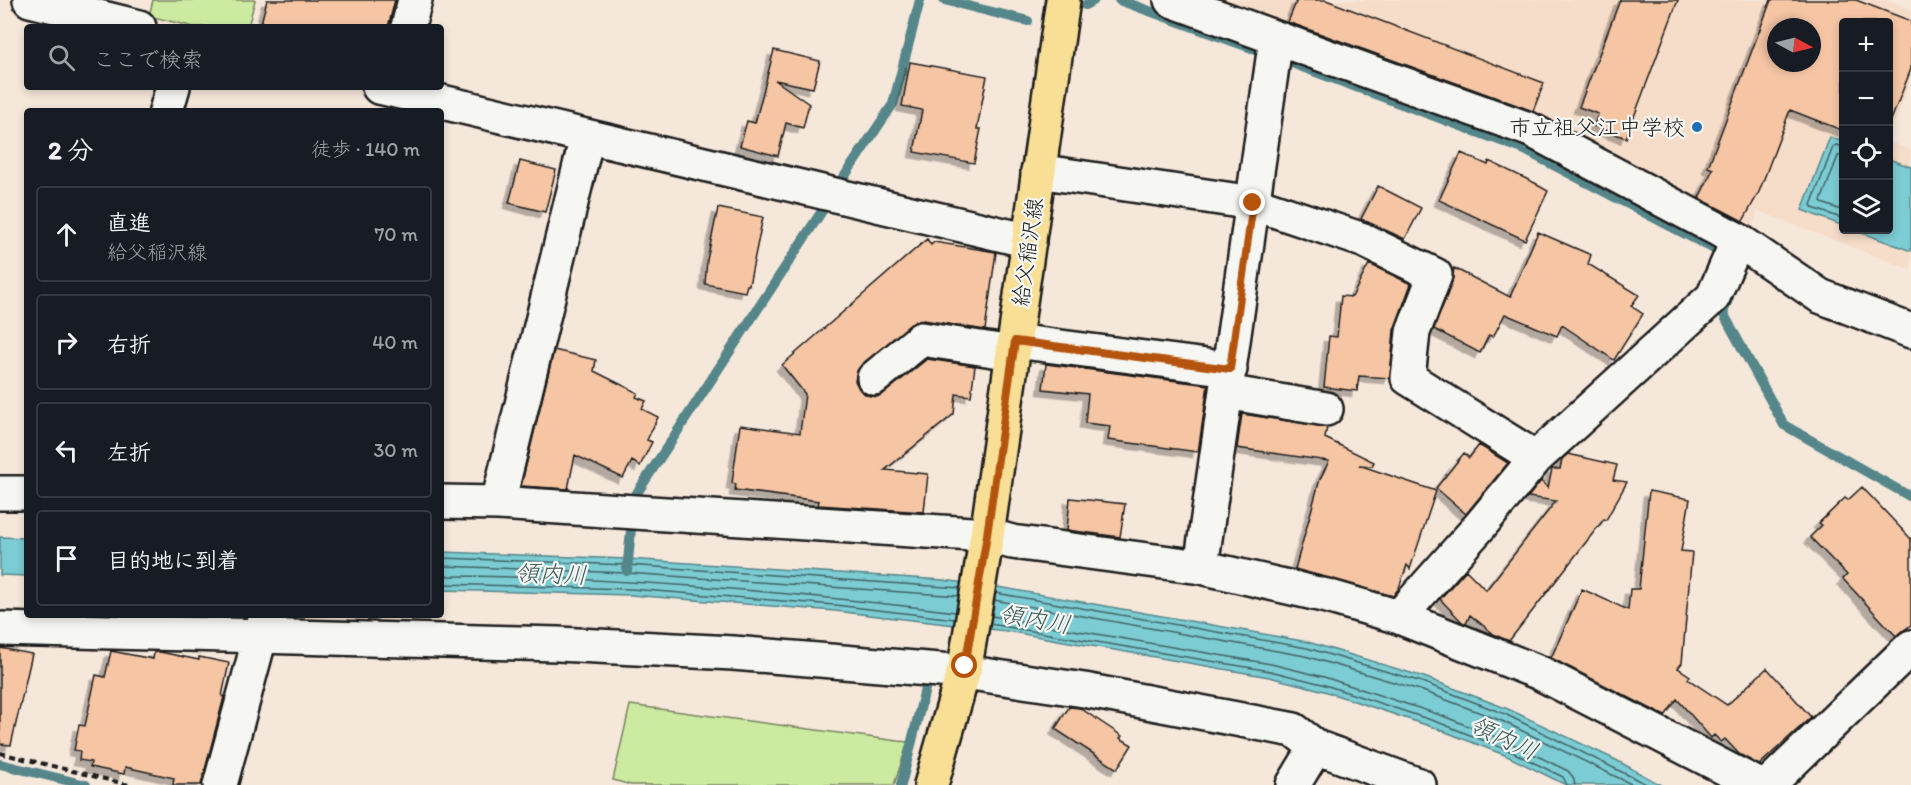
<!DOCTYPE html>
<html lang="ja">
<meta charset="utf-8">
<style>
:root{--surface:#171b24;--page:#242831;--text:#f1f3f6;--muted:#9ea1a6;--line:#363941}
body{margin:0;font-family:Itim,"Klee One",sans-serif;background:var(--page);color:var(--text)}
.controls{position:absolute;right:18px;top:18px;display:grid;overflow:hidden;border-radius:6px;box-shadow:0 3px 9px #0003}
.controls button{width:54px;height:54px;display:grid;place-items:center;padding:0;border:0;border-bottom:2px solid var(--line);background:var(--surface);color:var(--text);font:30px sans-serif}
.compass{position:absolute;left:1767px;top:18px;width:54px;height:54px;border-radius:50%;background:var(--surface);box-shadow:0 3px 9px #0003;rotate:97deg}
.stop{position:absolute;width:18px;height:18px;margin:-14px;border:4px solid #b45309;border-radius:50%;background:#fff}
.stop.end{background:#b45309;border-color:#fff;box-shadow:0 2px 6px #0008}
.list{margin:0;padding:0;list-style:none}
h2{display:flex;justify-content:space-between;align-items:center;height:78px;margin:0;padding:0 24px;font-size:26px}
h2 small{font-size:20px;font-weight:400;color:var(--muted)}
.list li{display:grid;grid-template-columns:39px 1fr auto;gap:18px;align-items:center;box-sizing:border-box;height:96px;margin:0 12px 12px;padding:0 12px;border:2px solid var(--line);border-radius:6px}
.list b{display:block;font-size:22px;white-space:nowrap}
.list p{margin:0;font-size:20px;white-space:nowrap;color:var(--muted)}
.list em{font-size:20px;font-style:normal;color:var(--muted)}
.icon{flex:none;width:33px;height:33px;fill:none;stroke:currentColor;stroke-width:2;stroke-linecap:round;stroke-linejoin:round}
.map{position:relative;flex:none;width:1911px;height:785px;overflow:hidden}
.search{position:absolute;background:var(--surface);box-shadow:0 3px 9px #0003;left:24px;top:24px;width:420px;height:66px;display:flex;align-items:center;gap:15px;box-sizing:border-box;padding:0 21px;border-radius:6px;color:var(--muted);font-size:22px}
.panel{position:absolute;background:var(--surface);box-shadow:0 3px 9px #0003;left:24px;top:108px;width:420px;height:510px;border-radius:6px}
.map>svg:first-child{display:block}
.built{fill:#f6ddca;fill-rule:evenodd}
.green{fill:#cdeaa1;stroke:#74835e;stroke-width:1.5}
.water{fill:#7bccd3;stroke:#55868a;stroke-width:1.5}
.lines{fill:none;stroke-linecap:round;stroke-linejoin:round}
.shore{stroke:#426265;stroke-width:1.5}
.stream{stroke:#55868a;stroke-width:10}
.building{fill:#f5c5a4;stroke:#1c1c1c;stroke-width:1.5;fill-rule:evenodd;filter:url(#shadow)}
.minor-casing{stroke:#1c1c1c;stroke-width:38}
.major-casing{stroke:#1c1c1c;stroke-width:38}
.path{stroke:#1c1c1c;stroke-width:4;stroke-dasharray:6 4.5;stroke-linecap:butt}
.minor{stroke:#f6f6f2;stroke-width:33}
.major{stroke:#f9df96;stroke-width:33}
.route{stroke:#b45309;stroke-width:8}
.poi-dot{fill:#1f6fb2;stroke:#f6f6f2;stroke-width:2}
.labels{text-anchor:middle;stroke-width:4.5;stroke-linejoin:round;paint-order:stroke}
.poi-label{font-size:22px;fill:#1c1c1c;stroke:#f6f6f2;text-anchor:end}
.street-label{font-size:22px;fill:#1c1c1c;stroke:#f6f6f2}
.water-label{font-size:24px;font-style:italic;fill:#3d5a5c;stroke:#f6f6f2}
</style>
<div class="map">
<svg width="1911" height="785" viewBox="0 0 1911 785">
<defs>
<filter id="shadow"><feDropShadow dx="-5.5" dy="5.5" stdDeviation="0" flood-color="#0004"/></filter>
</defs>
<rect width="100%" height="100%" fill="#f6e7db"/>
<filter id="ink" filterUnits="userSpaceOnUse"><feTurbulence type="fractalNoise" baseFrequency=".0167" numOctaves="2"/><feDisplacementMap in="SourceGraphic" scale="12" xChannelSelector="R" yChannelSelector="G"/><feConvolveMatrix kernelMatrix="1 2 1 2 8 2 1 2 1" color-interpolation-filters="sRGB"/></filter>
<g filter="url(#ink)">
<path class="built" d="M1217,0H1888L1911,9V79L1889,138L1888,22H1844V230H1888L1889,142L1911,150V270L1758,211L1751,231ZM1776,27H1812V63H1776Z"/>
<path class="green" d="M153,0H255L248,27H194L149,16Z
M630,705L898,741L908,742L894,785H631L613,780Z"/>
<path class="water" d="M1830,137L1843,142V226L1802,210Z
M1889,159L1911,167V251L1854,230H1888Z
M0,537L27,538V576L0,575Z
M441,552L628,559L943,580L1004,588L1308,642L1424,677L1508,709L1616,760L1661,785H1566L1507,756L1438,729L1321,690L1269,677L1006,631L835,611L630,595L441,590Z"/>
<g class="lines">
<path class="shore" d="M1844,147L1836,145L1833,147L1811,205L1813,208L1844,219
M1844,155L1838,156L1821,201L1822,203L1844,211
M441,558L628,565L960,588
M441,566L627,573L959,596
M441,576C613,576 785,592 956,612
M441,584L630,589L835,605L955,619
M996,593L1307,648L1422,682L1505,714L1648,785
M994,600L1305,656L1420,690L1502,721L1633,785
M992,616L1271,664L1324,677L1443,716L1513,744L1568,771L1573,777L1575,785
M990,624L1270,671L1322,684L1440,723L1510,751L1563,777L1567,785"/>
<path class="stream" d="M944,0L1028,21
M1119,0L1257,50
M1085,5L1094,0
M1289,62L1523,149L1718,251
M842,180L893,104L920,0
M1729,297L1723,313L1784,425L1911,497
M635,496L822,211
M627,571L631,530
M0,764L86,785
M901,785L927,681"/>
</g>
<path class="building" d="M267,0H395L388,27H260Z
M1297,0H1326L1544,83L1533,111L1288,22Z
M1620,0H1678L1626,138L1594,126L1598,114L1579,107Z
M1771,0H1856L1911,21V69L1888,128V22H1844V131L1790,110L1759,192L1743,221L1699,198L1713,169L1708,167ZM1776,27H1812V63H1776Z
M774,50L820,61L813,88L775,80L809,104L803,128L786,123L778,156L740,146L747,121L755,123Z
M910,62L987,76L977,129H981L974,163L914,152L922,110L902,106Z
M1461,153L1488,165L1489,161L1537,184V185L1548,191L1525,240L1439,200Z
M520,161L556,170L545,212L509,203Z
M1378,186L1421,208L1405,239L1361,219Z
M718,208L763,217L749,285H747L745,292L705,284L707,260Z
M1538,232L1591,255L1588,264L1639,295L1631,306L1643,314L1614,360L1562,325L1557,336L1505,314L1493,337L1489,335L1480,353L1434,329L1452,282L1454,268L1510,297Z
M927,239L931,245L934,242L996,252L985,330L924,320L916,321L862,364L857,371L855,381L860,390L867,395L877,397L886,392L927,359L975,366L971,396L956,394L954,414L885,470L928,474L924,512L818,505L819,501L735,490L736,484L732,483L740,425L800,433L805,394L782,365Z
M1369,264L1411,284L1394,330L1390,378L1359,376L1357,391L1324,387L1329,336L1337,337L1341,296L1352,297Z
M554,350L596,360L594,371L638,393L636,397L646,401L642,409L658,417L647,440L652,442L640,466L632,461L623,478L575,455L568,489L521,486Z
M1046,364L1208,385L1198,452L1108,440L1110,426L1085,423L1088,394L1043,389Z
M1242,414L1327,427L1325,438L1374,462L1372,466L1359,465L1436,491L1410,569L1407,565L1399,588L1393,596L1295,569L1320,479L1329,461L1237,448Z
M1479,445L1508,463L1466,514L1436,488L1464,453L1469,458Z
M1568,454L1617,465L1613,480L1627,482L1606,520L1604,519L1509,641L1495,635L1470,615L1466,624L1462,622L1440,599L1466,570L1486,590L1556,501L1528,497L1541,481L1548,488L1552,469H1560L1562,459Z
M1862,487L1911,539V625L1896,636L1843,579L1847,575L1810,537L1822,525L1819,523L1845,498L1848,500Z
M1649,491L1690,499L1681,551L1692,552L1682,663L1678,668L1690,676L1688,679L1727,705L1767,668L1811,717L1759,765L1739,754L1725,739L1721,742L1714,735L1711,738L1677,699L1665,716L1551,658L1582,589L1628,610L1630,589H1639Z
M1070,498L1125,504L1120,537L1067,530Z
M0,648L32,654L11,745L0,744Z
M111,651L153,659L154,652H160L199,660V657L229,663L222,696L224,697L201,785H173L174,778L125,767L124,774L90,767L91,762L79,760L80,751L74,750L79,725L85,726L96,675L105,677Z
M1069,707L1080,708L1122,736L1120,738L1132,745L1117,769L1055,729Z"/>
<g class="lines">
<g class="minor-casing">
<path id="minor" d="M30,0L139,27
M1171,0L1531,130L1738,240L1713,297L1536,458L1479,527L1399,617
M408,27L415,0
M379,87L1029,241
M166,111L173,87
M1038,171L1253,203L1363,240L1435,275L1413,332L1408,378L1536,458
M1738,240L1820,296L1911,331
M1015,341L1230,369
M874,378L921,339L1013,353
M1226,392L1326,409
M0,493H27
M441,502L498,503L987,535L1012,542L1201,567L1327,596L1399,617L1540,673L1758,785
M498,503L587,137
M1201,567L1276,38
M0,629L558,644L733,653L964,672L1084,690L1294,730L1316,747L1419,785
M220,785L266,615
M1293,785L1316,747
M1768,785L1911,647"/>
</g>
<g class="major-casing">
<path id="major" d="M931,785L965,666L987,535L1063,0"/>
</g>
<path class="path" d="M0,753L129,785"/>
<use href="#minor" class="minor"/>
<use href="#major" class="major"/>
</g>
</g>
<g class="lines" filter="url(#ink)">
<path class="route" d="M965,666L987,535L1015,341L1230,369L1253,203"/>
</g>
<circle class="poi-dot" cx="1697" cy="127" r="6"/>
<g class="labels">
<g class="poi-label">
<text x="1685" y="135">市立祖父江中学校</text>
</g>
<g class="street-label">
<text transform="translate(1027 252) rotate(-82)" y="8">給父稲沢線</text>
</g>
<g class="water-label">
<text transform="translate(551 574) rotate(2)" y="8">領内川</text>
<text transform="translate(1035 619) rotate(10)" y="8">領内川</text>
<text transform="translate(1504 738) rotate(25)" y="8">領内川</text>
</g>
</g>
</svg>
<div class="controls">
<button>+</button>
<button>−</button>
<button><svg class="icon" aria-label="locate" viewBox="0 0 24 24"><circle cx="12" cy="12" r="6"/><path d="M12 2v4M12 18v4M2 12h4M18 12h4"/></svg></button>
<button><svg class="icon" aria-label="layers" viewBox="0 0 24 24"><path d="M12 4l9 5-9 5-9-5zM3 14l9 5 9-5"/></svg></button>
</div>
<svg class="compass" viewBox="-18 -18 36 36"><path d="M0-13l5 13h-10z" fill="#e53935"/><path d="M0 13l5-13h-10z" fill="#9ea1a6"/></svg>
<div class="stop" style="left:965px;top:666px"></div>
<div class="stop end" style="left:1253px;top:203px"></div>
<div class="search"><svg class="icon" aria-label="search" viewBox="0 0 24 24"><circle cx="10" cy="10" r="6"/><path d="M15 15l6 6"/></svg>ここで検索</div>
<section class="panel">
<h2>2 分<small>徒歩 · 140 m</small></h2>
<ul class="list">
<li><svg class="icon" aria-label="ahead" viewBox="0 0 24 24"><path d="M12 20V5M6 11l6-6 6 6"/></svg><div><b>直進</b><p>給父稲沢線</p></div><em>70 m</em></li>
<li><svg class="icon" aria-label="right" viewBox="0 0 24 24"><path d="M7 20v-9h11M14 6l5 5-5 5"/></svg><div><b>右折</b></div><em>40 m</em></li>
<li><svg class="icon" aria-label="left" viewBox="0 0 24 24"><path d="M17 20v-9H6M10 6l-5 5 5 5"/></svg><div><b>左折</b></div><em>30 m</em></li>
<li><svg class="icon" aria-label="arrive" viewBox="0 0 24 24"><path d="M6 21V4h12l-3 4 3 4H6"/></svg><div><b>目的地に到着</b></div></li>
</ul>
</section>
</div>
